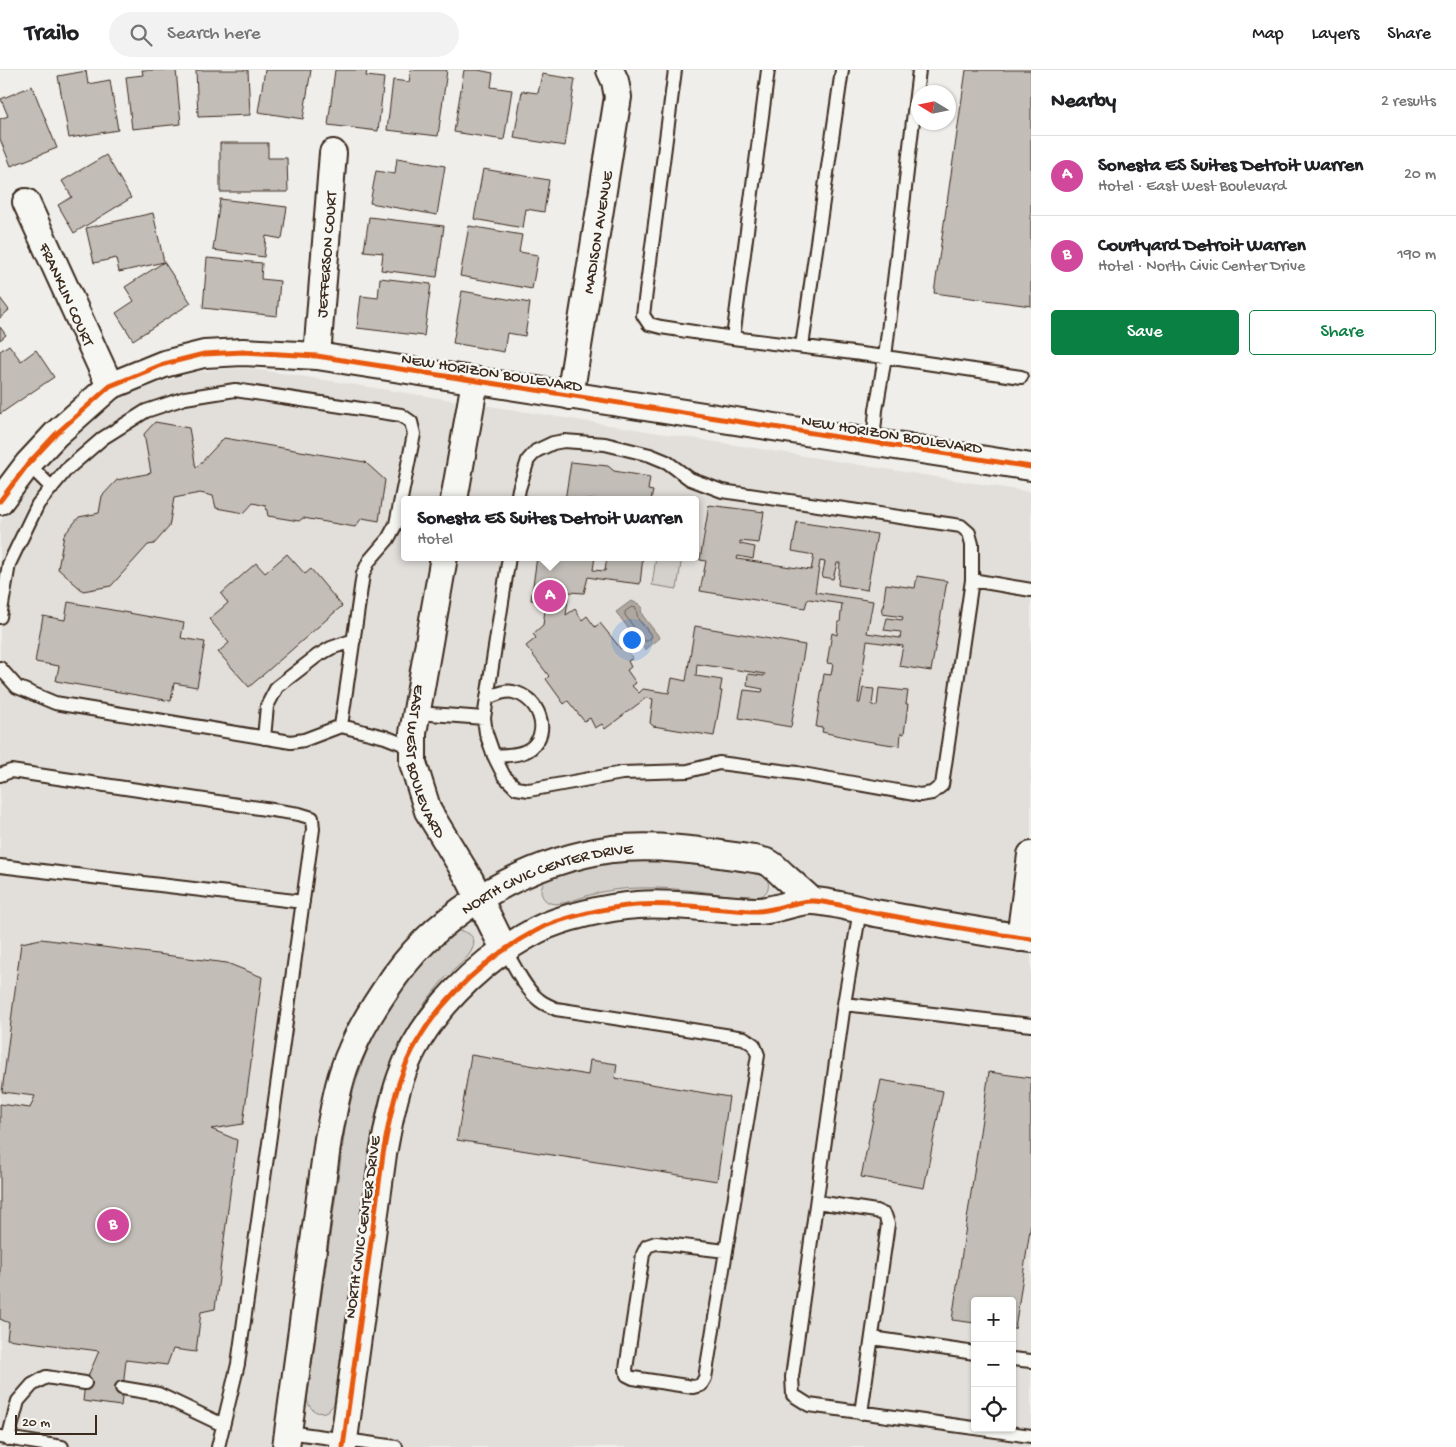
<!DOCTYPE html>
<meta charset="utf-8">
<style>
:root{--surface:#fff;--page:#f2f2f2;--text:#202124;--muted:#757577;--line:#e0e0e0;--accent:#0b8043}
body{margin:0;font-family:"Gochi Hand",sans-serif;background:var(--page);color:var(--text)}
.controls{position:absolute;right:15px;bottom:15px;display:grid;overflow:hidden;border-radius:5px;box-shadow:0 1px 4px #0004}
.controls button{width:45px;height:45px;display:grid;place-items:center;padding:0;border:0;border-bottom:1px solid var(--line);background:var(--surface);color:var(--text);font:25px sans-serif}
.compass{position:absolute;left:911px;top:15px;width:45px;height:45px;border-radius:50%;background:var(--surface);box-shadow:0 1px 4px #0004;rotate:280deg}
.scale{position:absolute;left:15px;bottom:12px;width:82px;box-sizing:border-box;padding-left:5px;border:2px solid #3b2a1e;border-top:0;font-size:14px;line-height:18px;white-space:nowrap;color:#3b2a1e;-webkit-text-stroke:4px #f6f6f2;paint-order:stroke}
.you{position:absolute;left:631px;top:569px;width:18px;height:18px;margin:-12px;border:4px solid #fff;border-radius:50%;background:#1a73e8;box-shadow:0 0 0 8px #1a73e833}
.badge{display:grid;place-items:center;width:32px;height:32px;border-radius:50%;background:var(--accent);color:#fff;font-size:16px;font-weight:700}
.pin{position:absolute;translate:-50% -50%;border:2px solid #fff;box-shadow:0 1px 5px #0006}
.popup{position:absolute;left:401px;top:426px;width:298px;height:65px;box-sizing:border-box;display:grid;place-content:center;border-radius:5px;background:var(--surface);filter:drop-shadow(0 1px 4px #0005);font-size:16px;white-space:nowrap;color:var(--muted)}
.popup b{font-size:19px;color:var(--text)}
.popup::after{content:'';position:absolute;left:50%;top:100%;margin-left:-10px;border:10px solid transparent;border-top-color:var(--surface)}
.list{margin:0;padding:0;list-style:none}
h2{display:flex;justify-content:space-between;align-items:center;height:65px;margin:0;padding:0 20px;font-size:21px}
h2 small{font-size:16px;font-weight:400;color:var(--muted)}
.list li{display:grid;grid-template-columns:32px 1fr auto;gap:15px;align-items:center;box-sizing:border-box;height:80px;padding:0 20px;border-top:1px solid var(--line)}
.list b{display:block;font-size:19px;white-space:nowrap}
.list p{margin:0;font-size:16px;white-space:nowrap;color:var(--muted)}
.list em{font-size:16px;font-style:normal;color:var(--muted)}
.actions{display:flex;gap:10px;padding:15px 20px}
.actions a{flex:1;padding:11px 0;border:1px solid var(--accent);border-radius:5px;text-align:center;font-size:18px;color:var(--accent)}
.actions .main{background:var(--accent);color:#fff}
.icon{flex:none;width:28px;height:28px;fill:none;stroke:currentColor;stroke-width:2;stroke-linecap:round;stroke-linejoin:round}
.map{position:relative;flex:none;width:1031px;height:1377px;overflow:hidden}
header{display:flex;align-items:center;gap:30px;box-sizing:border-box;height:70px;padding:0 25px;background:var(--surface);border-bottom:1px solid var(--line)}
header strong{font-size:24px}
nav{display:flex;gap:28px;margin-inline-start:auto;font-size:18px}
.search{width:350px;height:45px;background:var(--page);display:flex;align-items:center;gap:12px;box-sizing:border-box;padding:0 18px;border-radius:28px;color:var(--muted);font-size:19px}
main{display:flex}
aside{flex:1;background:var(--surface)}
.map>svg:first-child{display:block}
.built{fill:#e2dfdb;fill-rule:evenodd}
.green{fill:#d4d1cc;stroke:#887e75}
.water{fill:#afa8a1;stroke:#81766d}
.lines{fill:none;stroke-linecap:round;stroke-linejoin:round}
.shore{stroke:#695c52;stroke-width:1}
.building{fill:#c2bdb7;stroke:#3b2a1e}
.service-casing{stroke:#3b2a1e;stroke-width:16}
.minor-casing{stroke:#3b2a1e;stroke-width:30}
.service{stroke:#f6f6f2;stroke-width:12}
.minor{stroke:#f6f6f2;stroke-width:26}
.cycleway-casing{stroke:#f6f6f2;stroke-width:8}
.cycleway{stroke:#e8590c;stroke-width:5}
.labels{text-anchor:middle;stroke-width:5;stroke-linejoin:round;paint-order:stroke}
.street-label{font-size:16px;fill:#3b2a1e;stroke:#f6f6f2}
</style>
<header>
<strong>Trailo</strong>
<div class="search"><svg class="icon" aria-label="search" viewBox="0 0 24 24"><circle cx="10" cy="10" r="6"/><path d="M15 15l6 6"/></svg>Search here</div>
<nav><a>Map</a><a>Layers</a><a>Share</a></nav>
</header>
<main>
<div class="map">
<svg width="1031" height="1377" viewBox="0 0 1031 1377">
<rect width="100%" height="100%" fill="#efeeea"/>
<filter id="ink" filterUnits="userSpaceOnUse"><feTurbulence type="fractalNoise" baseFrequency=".02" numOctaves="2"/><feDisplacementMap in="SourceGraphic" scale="10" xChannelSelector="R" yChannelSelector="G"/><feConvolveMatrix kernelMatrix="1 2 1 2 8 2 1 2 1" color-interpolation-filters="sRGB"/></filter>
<g filter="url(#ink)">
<path class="built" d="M223,299H250L281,303L1031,422V1377H0V452L61,373L82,353L109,335L131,323L162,312L195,302ZM405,430H695V487H405ZM975,1231H1012V1358H975Z"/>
<path class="green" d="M656,487H682L677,519L652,515Z
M648,790L684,791L761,803C774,812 769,826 754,829C707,822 660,814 613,820C607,821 600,822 594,824C583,826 560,837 550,833C545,831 542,827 541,822C541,817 543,812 547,809C552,805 559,804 565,803C592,795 619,791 648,790Z
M455,861C465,860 477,865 473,877C470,888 453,900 445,908C426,930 409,954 397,980C373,1028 370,1083 362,1135C353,1201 343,1267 334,1334C326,1347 311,1345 307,1330L346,1052C359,988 382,937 427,888C435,878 446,870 455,861Z"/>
<path class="water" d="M631,531L639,534L643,538L641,540L643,546L660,568L645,580L616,542Z"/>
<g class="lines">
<path class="shore" d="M632,537L636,538L638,549L652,566L651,568L647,571H644L625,545V542Z"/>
</g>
<path class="building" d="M142,0H176L181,54L132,59L126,7L143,5Z
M196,0H248L250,45L198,47Z
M265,0H311L303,49L258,42Z
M335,0H367L366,6L384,8L378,61L328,55Z
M411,0H447L438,66L387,60L393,10L409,12Z
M464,0H478L493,3L491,17L512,20L504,70L454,62Z
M966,0H1031V236L934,223Z
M86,1L88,14L110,10L118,60L69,68L58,6Z
M542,4L575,9L565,76L514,68L522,21L538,23Z
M32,16L57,78L11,96L0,69V49L8,46L1,29Z
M220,73H268V88H287L288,122H220Z
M106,85L131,128L74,163L58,135L72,127L62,111Z
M397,88L445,96L437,145L370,133L376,101L395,104Z
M483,99L549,110L544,142L526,139L523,158L474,149Z
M220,129L287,137L282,169L266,166L264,187L213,180Z
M153,143L164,192L119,202L116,188L94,193L86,158Z
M369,147L444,156L437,207L381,200L383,183L364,181Z
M469,156L522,165L519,182L538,185L532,219L460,206Z
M207,188L262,193L261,209L280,211L277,246L203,238Z
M164,192L191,233L133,270L116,243L134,231L125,217Z
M380,208L431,214L424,266L357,258L361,226L378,228Z
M462,221L530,233L525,266L507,263L504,282L453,273Z
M0,228L9,240L0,248Z
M0,257L6,265L0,270Z
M9,275L21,291L36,280L54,307L0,344V281Z
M155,352L189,358L196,398L224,368L365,392L385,410L379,451L362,448L355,457L303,448L299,451L268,446L266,436L253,433L244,443L216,438L213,426L200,423L174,428L169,457L154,474L148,475L111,516L83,521L58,499L64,465L79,447L99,443L102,426L117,410L151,403L144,364Z
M571,392L608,396L614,401L650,407L648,420L653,421L651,430H565Z
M709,435L764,442L759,473L740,471V474L755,477L753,489L738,486L737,489L811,500L814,485L792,481L797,452L877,464L867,520L838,515L840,493H837L833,509L822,507L825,492L820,491L815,522L873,531L867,563L900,568L901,562L884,560L887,548L902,550L903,547L882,544L886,514L915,518L917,506L947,511L931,601L899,596L903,576L867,571L858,633H860L863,618L874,619L872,635L877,636L879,618L908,621L906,634H908L904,664L901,663L900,676L859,670L822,662L823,658L816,657L824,604L831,605L833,594L827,593L832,563L837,565L838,553L840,552L842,534L809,529L807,531L805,538L700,521L706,491L700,490Z
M287,484L305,504L311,499L342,536L249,617L218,582L229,573L209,549L228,533L221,524L256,493L265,503Z
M537,487H595L593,500L605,501L607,487H643L640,514L599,509L588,507L584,523L569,522L566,545L575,539L582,550L587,546L595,557L600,553L621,579L624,576L633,588L628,591L631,597L627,600L636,613L632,616L639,623L643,619L669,623L672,608L686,611L695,556L805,575L791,657L739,648L744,620L762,622L763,619L747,616L748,604L764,606L765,604L697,594L696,606L722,610L720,621H722L714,666L653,656L650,653L653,629L646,628L605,659L602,654L595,658L590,648L584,651L568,631L564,634L546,609L549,606L526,576L536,568L533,564L543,555L546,533L531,530Z
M68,532L184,553L181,568L205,572L197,617L174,613L171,631L56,611L59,596L35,592L43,546L65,550Z
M41,869L227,893L262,907L243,1054L211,1059L237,1070L215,1239L201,1242L196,1282L173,1279L167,1295L126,1290L121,1336L83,1331L85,1313L99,1281L7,1269L9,1253L0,1249V1034L30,1038L35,1026L2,1022L21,873Z
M471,985L588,1005L590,990L617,994L615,1008L729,1027L717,1111L457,1070Z
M989,1002L1031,1008V1153L1015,1259H1012V1231H975V1253L952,1250Z
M881,1010L943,1021L924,1118L861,1107Z"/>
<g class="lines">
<g class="service-casing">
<path id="service" d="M675,0L643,245L649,254L661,257L733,268L885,287L1021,307
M733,268L768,0
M802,276L842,0
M873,373L876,340L885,287L919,0
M28,394L52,418
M509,487L484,648L486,663L494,686L504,706L516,718L529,720L622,703L688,701L719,693L797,703L920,725L932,723L942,715L972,510V474L969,463L961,456L722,421L690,409L667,392L650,385L605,374L564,371L553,373L536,381L528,390L519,419L517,430
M972,510L1031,520
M0,547L9,494L38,434L66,400L103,368L146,341L185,328L235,320L401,345L411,352L414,364L396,454L388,469L369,491L363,504L341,656
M0,598L17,617L55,633L291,672L304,670L341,656L385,667L413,678
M487,628C495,625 505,620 513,622C538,627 552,661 531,678C521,686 505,685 494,686
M417,643L484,648
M264,668L267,636L277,617L317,586L331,578L354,570
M0,705L11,701L299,744L312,748L313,759L238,1294L218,1377
M0,796L303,832
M860,840L844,934L792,1307L793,1325L809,1335L1031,1366
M504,879C514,894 524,918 538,929C543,934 550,936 556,939L744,968L754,975L758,985L726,1181L656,1173L647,1176L643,1184L626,1299L627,1305L633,1308L693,1317L701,1315L705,1308L726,1181
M844,934L1031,955
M817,1132L876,1141L885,1145L888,1154L861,1343
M872,1268L975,1283
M1012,1289L1031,1291
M122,1318L158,1324L223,1355
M288,1362L396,1377
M0,1367L62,1377
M8,1369L18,1331L32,1315L46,1307L85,1313"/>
</g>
<g class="minor-casing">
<g id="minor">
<path id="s1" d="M26,132L110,316"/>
<path id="s2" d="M317,286L333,83"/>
<path id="s3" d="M570,326L618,27L615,11L610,0"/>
<path d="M454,430L475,311"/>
<path d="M0,431L28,394L56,364L110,316L164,294L204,284L243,282L317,286L1031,397"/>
<path id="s4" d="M444,487L413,663V693L428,741L470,810L504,879"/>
<path d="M1020,868L1031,785"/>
<path id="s5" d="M286,1377L328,1069C334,1040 338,1009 351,981C362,954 378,930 395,906C444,838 529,791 612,779C646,775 680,778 714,783C724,785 763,789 769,793C774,796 779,801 783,805C793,814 802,822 812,831"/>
<path d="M343,1377L383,1084C388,1058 392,1032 401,1007C422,945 480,890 537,860C562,847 609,837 637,835C676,832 716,840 755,841C773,842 796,830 813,831C832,832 856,839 875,843C927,852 979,862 1031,869"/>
</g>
</g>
<use href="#service" class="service"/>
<use href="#minor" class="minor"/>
<g class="cycleway-casing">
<path id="cycleway" d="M0,431L28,394L56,364L110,316L164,294L204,284L243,282L317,286L1031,397
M343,1377L383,1084C388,1058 392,1032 401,1007C422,945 480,890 537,860C562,847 609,837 637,835C676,832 716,840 755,841C773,842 796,830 813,831C832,832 856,839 875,843C927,852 979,862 1031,869"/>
</g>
<use href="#cycleway" class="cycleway"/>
</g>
</g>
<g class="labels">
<g class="street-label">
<text dy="6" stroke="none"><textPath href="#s3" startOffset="166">MADISON AVENUE</textPath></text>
<text dy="6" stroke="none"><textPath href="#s2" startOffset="102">JEFFERSON COURT</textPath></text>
<text dy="6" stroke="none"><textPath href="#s1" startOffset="101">FRANKLIN COURT</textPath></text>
<text transform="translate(492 301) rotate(9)" y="6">NEW HORIZON BOULEVARD</text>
<text transform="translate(892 363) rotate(9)" y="6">NEW HORIZON BOULEVARD</text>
<text dy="6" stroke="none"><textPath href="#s4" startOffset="209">EAST WEST BOULEVARD</textPath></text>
<text dy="6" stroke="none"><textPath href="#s5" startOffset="676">NORTH CIVIC CENTER DRIVE</textPath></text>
<text transform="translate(361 1157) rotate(-82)" y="6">NORTH CIVIC CENTER DRIVE</text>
</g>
</g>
</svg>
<div class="controls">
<button>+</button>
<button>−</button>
<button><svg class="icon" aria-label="locate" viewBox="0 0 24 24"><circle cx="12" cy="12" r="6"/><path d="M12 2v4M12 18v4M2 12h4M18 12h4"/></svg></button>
</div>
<svg class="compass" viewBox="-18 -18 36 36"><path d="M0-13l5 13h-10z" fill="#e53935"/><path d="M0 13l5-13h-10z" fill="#757577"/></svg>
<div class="scale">20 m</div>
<div class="you"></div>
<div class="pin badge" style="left:550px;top:526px;background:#d1479c">A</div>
<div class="popup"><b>Sonesta ES Suites Detroit Warren</b>Hotel</div>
<div class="pin badge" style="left:113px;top:1155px;background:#d1479c">B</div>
</div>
<aside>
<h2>Nearby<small>2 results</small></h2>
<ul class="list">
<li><span class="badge" style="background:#d1479c">A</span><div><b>Sonesta ES Suites Detroit Warren</b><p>Hotel · East West Boulevard</p></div><em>20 m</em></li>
<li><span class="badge" style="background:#d1479c">B</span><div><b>Courtyard Detroit Warren</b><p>Hotel · North Civic Center Drive</p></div><em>190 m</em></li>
</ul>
<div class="actions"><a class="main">Save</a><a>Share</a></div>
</aside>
</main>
